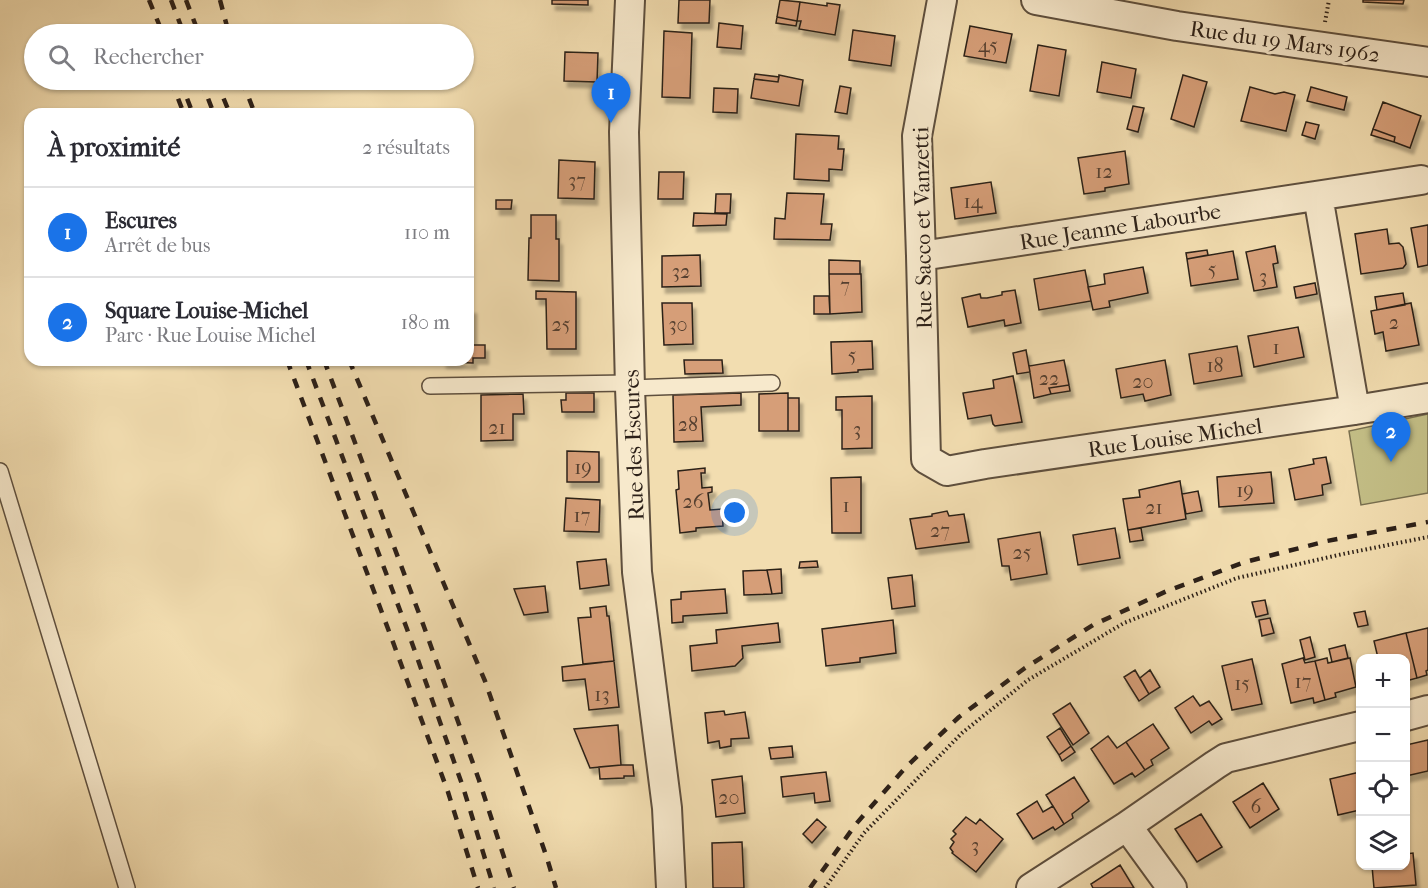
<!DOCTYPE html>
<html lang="fr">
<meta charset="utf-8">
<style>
:root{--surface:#fff;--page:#f7f7f7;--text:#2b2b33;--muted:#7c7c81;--line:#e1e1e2;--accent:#1a73e8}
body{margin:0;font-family:"IM FELL French Canon",serif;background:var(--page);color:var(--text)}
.controls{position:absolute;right:18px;bottom:18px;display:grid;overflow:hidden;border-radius:12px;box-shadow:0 2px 4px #0004}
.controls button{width:54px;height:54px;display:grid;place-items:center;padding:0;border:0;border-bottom:2px solid var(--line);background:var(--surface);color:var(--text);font:30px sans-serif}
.you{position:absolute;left:735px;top:513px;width:21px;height:21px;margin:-15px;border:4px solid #fff;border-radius:50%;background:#1a73e8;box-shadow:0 0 0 9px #1a73e833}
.badge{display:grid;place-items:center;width:39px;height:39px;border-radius:50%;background:var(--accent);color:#fff;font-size:20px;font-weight:700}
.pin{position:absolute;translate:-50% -50px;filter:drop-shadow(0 2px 3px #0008)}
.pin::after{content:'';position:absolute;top:32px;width:21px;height:18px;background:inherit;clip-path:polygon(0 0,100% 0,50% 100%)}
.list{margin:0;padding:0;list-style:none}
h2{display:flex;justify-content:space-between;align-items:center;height:78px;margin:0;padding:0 24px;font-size:26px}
h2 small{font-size:20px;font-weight:400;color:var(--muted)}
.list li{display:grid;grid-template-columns:39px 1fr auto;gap:18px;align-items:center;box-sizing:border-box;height:90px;padding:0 24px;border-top:2px solid var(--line)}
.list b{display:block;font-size:22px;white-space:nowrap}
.list p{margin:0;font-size:20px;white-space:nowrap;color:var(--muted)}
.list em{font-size:20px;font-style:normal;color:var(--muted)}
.icon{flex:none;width:33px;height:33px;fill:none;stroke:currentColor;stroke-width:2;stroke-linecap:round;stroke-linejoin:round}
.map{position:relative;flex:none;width:1428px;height:888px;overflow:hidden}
.search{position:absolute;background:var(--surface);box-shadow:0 2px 4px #0004;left:24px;top:24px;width:450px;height:66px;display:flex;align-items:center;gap:15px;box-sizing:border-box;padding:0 21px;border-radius:33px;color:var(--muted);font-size:22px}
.panel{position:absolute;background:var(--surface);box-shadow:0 2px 4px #0004;left:24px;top:108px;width:450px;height:258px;border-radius:18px}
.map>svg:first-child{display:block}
.green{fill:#c3be86;stroke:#786f4f;stroke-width:1.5}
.building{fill:#d69e78;stroke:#2c2018;stroke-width:1.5;filter:url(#shadow)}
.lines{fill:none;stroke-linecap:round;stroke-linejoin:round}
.lane-casing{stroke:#5e4f3e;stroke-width:18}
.street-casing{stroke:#5e4f3e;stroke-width:32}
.path{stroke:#2c2018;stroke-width:4;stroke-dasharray:1.5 3;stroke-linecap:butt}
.lane{stroke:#f7e9cc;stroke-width:15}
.street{stroke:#f7e9cc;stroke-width:28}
.rail{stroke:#2c2018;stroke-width:4.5;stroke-dasharray:10 10;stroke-linecap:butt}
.labels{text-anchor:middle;stroke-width:6;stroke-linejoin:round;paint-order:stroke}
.number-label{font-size:20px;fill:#564030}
.street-label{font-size:22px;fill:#2c2018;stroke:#f7e9cc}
</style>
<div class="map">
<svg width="1428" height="888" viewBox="0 0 1428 888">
<defs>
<filter id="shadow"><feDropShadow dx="3.5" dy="6" stdDeviation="1.5" flood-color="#0004"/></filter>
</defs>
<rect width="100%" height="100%" fill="#f2ddb0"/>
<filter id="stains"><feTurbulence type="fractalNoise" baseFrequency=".00333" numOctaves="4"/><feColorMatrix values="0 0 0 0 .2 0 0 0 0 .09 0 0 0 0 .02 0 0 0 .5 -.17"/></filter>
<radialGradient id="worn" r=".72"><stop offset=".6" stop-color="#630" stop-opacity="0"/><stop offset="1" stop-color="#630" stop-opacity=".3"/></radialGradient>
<path class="green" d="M1428,414V493L1361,505L1349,431Z"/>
<path class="building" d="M552,0H588V5L552,4Z
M679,0H710L709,23H678Z
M780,0L800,2L797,21L777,17Z
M1363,0H1404L1403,4L1363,2Z
M800,2L827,6V3L840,5L835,35L799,29L801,21H797Z
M777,17L797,21L796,26L776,23Z
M719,23L743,26L741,49L717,47Z
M970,26L1012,34L1006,63L964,56Z
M853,30L895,36L891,66L849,60Z
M664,31L692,33L690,98L662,97Z
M1038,45L1066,50L1059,96L1030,91Z
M565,52L598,53L597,82L564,81Z
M1102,62L1136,69L1131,98L1097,92Z
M755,74L779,77L778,82L754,79Z
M779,75L803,80L799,106L751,98L754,79L778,82Z
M1183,75L1207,82L1194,127L1171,119Z
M840,86L851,88L847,114L835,112Z
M1250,87L1275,94L1284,92L1295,95L1286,131L1241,121Z
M1311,87L1347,97L1344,110L1307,101Z
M714,88L738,89L737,113L713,112Z
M1383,102L1421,116L1410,148L1394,142L1395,137L1373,129Z
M1133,106L1144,108L1138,132L1127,129Z
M1306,122L1319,125L1315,139L1302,135Z
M1373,129L1395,137L1394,142L1371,135Z
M796,134L839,136L838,149H844L842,170L829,169V181L794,179Z
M1125,151L1129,184L1105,188V191L1084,194L1078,158Z
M559,160L595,162L594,199L558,198Z
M659,172H684L683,199H658Z
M991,182L996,213L955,219L951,188Z
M787,193L824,194L821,224H832L830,240L774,239L775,218L785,219Z
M716,194H731L730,213H715Z
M496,200H512L511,209H496Z
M694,213L727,214L726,225L693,226Z
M531,215H556V239H559V281L528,280L529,238H531Z
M1428,225V265L1418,267L1411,228Z
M1387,229L1389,244L1399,243L1403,247L1406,264L1403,268L1361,274L1355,234Z
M1275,246L1278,263L1273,264L1277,287L1254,291L1246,252Z
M1207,250L1208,255L1187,259L1186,253Z
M1233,251L1238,279L1191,286L1187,259Z
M700,255L701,286L662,287V256Z
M829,260L860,261V274H829Z
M1143,267L1148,293L1109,301L1110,307L1093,310L1088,287L1105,284L1104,274Z
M1085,270L1091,301L1039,310L1034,279Z
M829,274H861L862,312L830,314Z
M1315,283L1317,294L1296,298L1294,287Z
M1015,290L1021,323L1005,326L1004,320L968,327L962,298L980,294L981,298H987L1002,295V292Z
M536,291L576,292V349H547L546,299H536Z
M1403,293L1405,305L1377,310L1375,297Z
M814,296H829L830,314H814Z
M662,303H692L693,344L664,345Z
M1411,303L1419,345L1386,351L1383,332L1375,334L1371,311Z
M468,308H473V345H485V358H473V363L443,362V360H468Z
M1298,327L1304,357L1254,367L1248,336Z
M872,341L873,369L858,370V372L832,374L831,342Z
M1237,346L1242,376L1194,384L1189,354Z
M1026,350L1030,372L1017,374L1013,353Z
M684,360H722L723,373L685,374Z
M1064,360L1069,385L1049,388L1051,394L1034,398L1029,366Z
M1165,360L1171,395L1145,401L1143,394L1121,398L1116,369Z
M1013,376L1022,422L995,426L993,424L991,415L968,419L963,393L994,388L993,380Z
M1069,385L1070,391L1051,394L1049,388Z
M566,393H594V412H562L561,400H566Z
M741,393V405L701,407L703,441L674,442L673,395Z
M788,393V431H759V394Z
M523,394L524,414H513V440L481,441V395Z
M872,396V448L842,449V410H836V397Z
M788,398H799V431H788Z
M567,451L599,452V482H567Z
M1326,457L1331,483L1322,485L1323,495L1295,500L1289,469L1314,464L1313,459Z
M705,468V473H701L702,488L712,487V492L708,493L710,510L722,509L723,526L696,528V531L680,533L676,490L679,489L678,471Z
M1271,472L1274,503L1219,507L1217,477Z
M861,477V533H832L831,478Z
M1180,481L1186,519L1128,530L1123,499L1140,497L1139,490Z
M1198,491L1202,511L1186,514L1182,494Z
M566,498L600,500L599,532L564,531Z
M947,511L949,516L964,514L969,542L916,549L910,519L932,516V514Z
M1115,528L1120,558L1078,565L1073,535Z
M1141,528L1143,540L1130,542L1128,530Z
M1040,532L1047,574L1011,580L1009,566H1002L998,539Z
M606,559L609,585L580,589L577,562Z
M817,561L818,567L799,568L800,562Z
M781,569L782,593L772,594L767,570Z
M767,570L772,594L744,595L743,571Z
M912,575L915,606L892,609L888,578Z
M545,586L548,612L524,615L514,589Z
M725,589L727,613L683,616V622L672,623L671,600L681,599V592Z
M1265,600L1268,614L1256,617L1252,602Z
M606,606L607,616H609L614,661L583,664L578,618L591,617L590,608Z
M1365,611L1368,625L1358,627L1354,613Z
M1270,618L1274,633L1262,636L1259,620Z
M893,620L896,653L860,658V662L826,666L822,629Z
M778,623L780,642L742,646L743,658L735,666L692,671L690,646L717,643L716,630Z
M1428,628V670L1426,671L1427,675L1417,678L1406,633Z
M1406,633L1417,678L1406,681V658H1378L1374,641Z
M1310,637L1315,657L1305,660L1300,640Z
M1345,645L1348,658L1332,662L1329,649Z
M1303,658L1305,663L1315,661L1325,700L1314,703L1313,698L1291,703L1282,664Z
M1327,658L1328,663L1350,658L1356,687L1335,693L1336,697L1325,700L1315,661Z
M1252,659L1262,704L1232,710L1222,666Z
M614,661L619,707L589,710L585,679L563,681L562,667Z
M1135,670L1149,694L1139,701L1124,677Z
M1150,670L1160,687L1149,694L1140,678Z
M1193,696L1200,706L1209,701L1222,719L1212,725L1209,721L1191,733L1175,708Z
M1070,703L1089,733L1073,745L1053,714Z
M724,711L725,715L745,712L749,738L731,739V746L720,748L719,741L708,743L705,713Z
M1153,724L1169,748L1151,760L1153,765L1145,770L1126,742Z
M618,725L621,765L590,768L574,729Z
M1060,728L1071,746L1059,755L1047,737Z
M1108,736L1117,748L1126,742L1145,770L1135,777L1132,773L1114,784L1091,749Z
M1428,740V771L1406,776V745Z
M792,746L793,757L771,759L769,748Z
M1071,746L1075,752L1062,761L1059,755Z
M621,765H633L634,776H624V778L600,779L599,767Z
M826,772L830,801L815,803L814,793L783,797L781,777Z
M1360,772V810L1338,815L1330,779Z
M742,776L745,813L716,817L712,780Z
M1074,777L1089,801L1072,814L1073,818L1064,824L1046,795Z
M1263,783L1279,809L1250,828L1233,802Z
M1037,801L1043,812L1053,806L1064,824L1055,830L1053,827L1033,839L1017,814Z
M1201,814L1222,847L1197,862L1175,829Z
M966,817L976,824L980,819L1003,839L976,872L952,853L953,852L950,848L954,842L951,839L956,834L953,831Z
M817,819L826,827L812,843L803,834Z
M742,842L744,888H713L712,843Z
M1413,853L1416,885L1374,888L1372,866H1406V854Z
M1120,865L1134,888H1093L1091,884Z"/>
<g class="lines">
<g class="lane-casing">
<path id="lane" d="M430,386L630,383
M630,388L772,383
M0,471L127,888"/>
</g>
<g class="street-casing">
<path id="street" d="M630,0L624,132L630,388L637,572L667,808L671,888
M942,0L917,136L921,256L926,459L947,471L985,464L1355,410L1428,398
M1036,0L1177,26L1428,62
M1318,196L1355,410
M921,256L1421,180
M1406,716L1428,710
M1127,826L1172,888
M1031,888L1127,826L1215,765L1226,758L1360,726"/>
</g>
<path class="path" d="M1325,22L1329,0
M825,888L864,833L962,733L1028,680L1124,623L1237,578L1343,554L1428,537"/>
<use href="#lane" class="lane"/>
<use href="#street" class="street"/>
<path class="rail" d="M149,0L163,34
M171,0L184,34
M186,0L199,34
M220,0L229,34
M171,80L184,114
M180,80L193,114
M201,80L214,114
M216,80L230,114
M242,80L255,114
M287,360L390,634L448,792L478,888
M306,360L407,629L463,787L494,888
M324,360L423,624L479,780L514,888
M349,360L485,681L546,855L556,888
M810,888L856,824L906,767L959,717L1025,668L1093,625L1167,591L1245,562L1327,541L1428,522"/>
</g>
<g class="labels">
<g class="number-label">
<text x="988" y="52">45</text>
<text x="1104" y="178">12</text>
<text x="577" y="187">37</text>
<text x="973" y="208">14</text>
<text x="1212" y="276">5</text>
<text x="681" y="278">32</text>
<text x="1263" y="283">3</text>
<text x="845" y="292">7</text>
<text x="1394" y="329">2</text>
<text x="561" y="331">25</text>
<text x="678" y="331">30</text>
<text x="1276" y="354">1</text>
<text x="852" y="362">5</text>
<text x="1215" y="372">18</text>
<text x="1049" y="385">22</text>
<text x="1143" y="388">20</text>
<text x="688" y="431">28</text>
<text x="497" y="434">21</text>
<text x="857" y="436">3</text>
<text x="583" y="474">19</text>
<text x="1245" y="497">19</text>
<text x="693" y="508">26</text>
<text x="846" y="512">1</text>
<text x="1154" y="514">21</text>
<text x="582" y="522">17</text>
<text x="940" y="537">27</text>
<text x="1022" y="559">25</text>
<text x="1303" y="688">17</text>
<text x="1242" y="690">15</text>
<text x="602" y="701">13</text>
<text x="729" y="804">20</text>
<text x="1256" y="813">6</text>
<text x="975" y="852">3</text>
</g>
<g class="street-label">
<text transform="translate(1285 41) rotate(8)" y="8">Rue du 19 Mars 1962</text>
<text transform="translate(1120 226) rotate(-9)" y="8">Rue Jeanne Labourbe</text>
<text transform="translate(922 228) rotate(-91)" y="8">Rue Sacco et Vanzetti</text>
<text transform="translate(1175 437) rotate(-8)" y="8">Rue Louise Michel</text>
<text transform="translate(633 445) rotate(-92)" y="8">Rue des Escures</text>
</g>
</g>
<rect width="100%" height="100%" filter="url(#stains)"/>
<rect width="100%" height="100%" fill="url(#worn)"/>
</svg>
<div class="controls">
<button>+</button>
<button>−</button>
<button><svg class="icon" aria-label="locate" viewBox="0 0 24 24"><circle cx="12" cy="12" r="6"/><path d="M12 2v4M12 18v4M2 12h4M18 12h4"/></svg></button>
<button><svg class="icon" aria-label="layers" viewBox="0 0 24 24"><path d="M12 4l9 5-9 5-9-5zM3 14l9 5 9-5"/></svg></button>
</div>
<div class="you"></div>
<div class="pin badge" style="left:611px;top:123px">1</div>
<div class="pin badge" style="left:1391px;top:462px">2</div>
<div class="search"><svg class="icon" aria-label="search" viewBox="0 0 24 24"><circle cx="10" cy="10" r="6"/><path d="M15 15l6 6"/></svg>Rechercher</div>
<section class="panel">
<h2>À proximité<small>2 résultats</small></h2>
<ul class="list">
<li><span class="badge">1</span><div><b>Escures</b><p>Arrêt de bus</p></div><em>110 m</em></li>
<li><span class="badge">2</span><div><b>Square Louise-Michel</b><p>Parc · Rue Louise Michel</p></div><em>180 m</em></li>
</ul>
</section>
</div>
